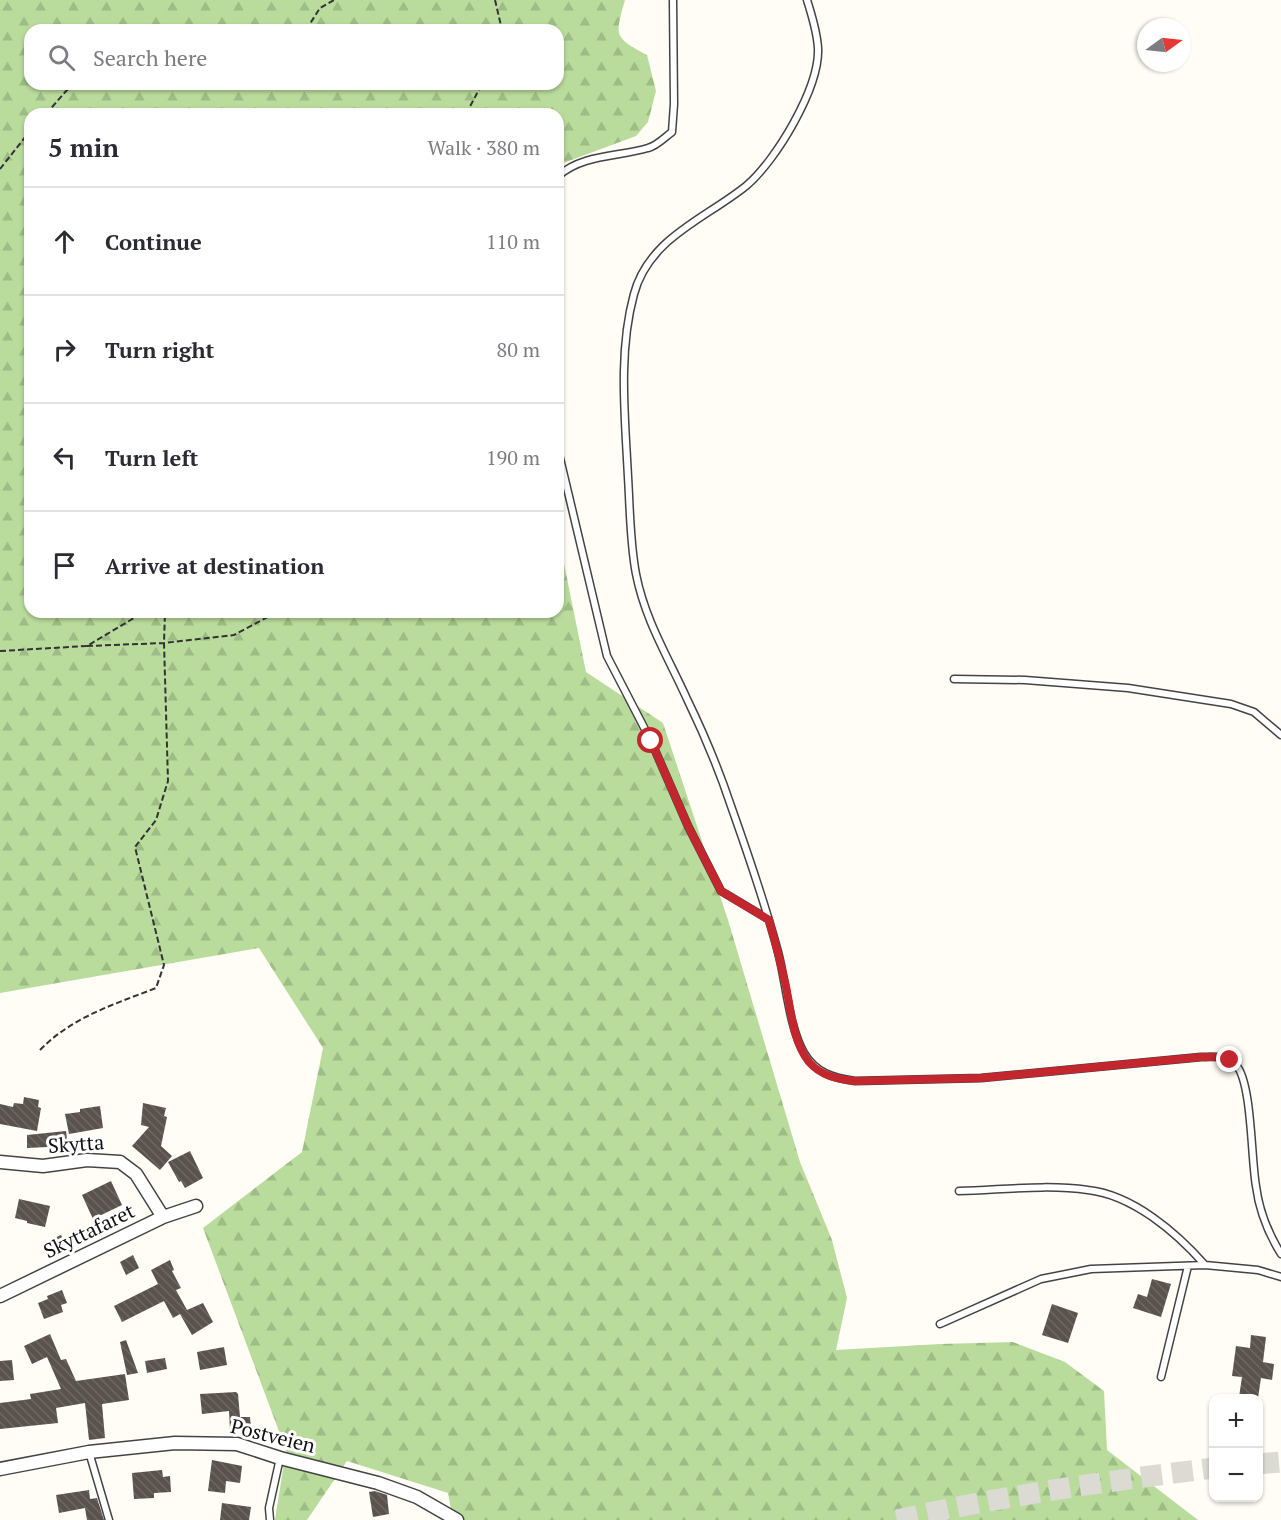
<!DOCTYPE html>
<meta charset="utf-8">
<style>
:root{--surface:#fff;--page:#f2f2f3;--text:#2b2b33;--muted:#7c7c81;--line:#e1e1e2}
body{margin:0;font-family:"PT Serif",serif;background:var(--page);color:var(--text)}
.controls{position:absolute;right:18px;bottom:18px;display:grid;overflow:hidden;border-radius:12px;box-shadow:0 2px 4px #0004}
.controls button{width:54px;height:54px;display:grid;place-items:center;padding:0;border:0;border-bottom:2px solid var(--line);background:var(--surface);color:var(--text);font:30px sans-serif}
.compass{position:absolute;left:1137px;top:18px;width:54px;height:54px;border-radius:50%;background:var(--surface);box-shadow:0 2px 4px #0004;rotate:75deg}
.stop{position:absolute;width:18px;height:18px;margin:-14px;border:4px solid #c4262e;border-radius:50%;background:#fff}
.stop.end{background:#c4262e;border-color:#fff;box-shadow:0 2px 6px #0008}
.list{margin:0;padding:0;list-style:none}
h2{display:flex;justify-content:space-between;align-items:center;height:78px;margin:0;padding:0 24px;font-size:26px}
h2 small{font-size:20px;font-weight:400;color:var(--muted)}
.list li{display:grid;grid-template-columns:39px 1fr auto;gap:18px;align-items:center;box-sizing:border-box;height:108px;padding:0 24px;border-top:2px solid var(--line)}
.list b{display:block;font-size:22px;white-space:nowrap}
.list em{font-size:20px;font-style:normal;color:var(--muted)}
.icon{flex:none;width:33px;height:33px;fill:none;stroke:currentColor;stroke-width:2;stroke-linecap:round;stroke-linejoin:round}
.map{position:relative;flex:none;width:1281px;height:1520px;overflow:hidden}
.search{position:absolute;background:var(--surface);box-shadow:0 2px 4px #0004;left:24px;top:24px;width:540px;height:66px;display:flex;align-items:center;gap:15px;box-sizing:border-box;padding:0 21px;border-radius:18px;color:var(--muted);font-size:22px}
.panel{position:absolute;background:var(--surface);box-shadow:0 2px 4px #0004;left:24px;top:108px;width:540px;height:510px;border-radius:18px}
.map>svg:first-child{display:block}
.forest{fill:url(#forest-firs);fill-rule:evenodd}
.building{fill:url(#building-back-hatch)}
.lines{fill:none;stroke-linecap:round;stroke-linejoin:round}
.highway-tunnel{stroke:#dbdad3;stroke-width:21;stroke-dasharray:21 10;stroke-linecap:butt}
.lane-casing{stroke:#444;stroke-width:9}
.street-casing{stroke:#444;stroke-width:15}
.path{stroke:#333;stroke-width:2;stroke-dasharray:6 3;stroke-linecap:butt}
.lane{stroke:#fff;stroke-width:6}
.street{stroke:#fff;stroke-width:12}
.route{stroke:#c4262e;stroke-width:8}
.labels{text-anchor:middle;stroke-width:6;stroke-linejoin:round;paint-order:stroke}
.street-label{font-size:20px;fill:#111;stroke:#fff}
</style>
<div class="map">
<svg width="1281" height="1520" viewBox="0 0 1281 1520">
<defs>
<pattern id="forest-firs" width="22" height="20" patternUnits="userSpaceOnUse" patternTransform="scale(1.5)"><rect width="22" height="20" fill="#b9dc9c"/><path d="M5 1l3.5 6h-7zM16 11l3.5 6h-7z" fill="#9ebc85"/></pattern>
<pattern id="building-back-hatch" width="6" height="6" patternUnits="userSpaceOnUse" patternTransform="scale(1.5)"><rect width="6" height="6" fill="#5a524d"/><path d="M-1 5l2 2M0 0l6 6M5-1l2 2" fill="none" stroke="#6d6662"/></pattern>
</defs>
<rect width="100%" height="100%" fill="#fffdf5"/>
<path class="forest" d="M0,0H625C615,36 613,37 647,55L656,91L648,122L636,136L558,165V114H30V612H558V534L586,672L663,723L728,920L800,1162L832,1240L847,1298L836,1350L940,1344L1013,1342L1065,1362L1104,1391L1107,1450L1198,1520H462L452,1515L448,1493L347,1461L307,1520H275L286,1450L203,1228L302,1152L323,1048L259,948L0,993ZM30,30H558V84H30Z"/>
<path class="building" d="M24,1097L39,1100L38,1107L41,1108L37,1131L0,1124V1104L13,1107L14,1103L23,1104Z
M143,1103L166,1108L164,1116L167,1117L161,1146L172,1156L160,1170L132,1146L149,1127L141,1125Z
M100,1106L103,1128L69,1134L65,1114L80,1112V1109Z
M66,1131L68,1146L27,1148V1135Z
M190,1151L203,1178L185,1188L181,1181L179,1182L168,1162Z
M111,1181L122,1205L93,1219L82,1195Z
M19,1199L50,1206L45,1227L27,1223V1221L15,1218Z
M61,1235L67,1248L51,1256L45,1242Z
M133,1255L139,1268L126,1275L120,1262Z
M170,1260L174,1270L172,1271L181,1288L176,1290L187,1310L203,1303L213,1322L192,1335L180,1314L173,1318L164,1301L122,1322L114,1306L158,1284L151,1270Z
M1152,1279L1171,1284L1161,1317L1133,1308L1138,1294L1147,1297Z
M62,1290L67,1303L61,1305L63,1312L44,1319L38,1303L48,1299L47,1296Z
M1052,1304L1078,1313L1068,1343L1042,1335Z
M50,1334L61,1360L66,1359L76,1381L125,1374L129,1400L102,1404L105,1438L89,1440L85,1403L56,1408L58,1423L0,1429V1403L31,1399L30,1394L61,1389L47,1357L32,1364L24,1346Z
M1251,1335L1266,1337L1263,1362L1274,1364L1272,1380L1261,1378L1258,1398L1239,1397L1242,1377L1232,1376L1236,1346L1250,1348Z
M126,1340L138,1373L127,1375L120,1342Z
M224,1347L227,1365L200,1370L197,1352Z
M165,1358L167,1369L147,1373L145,1361Z
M12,1360L14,1380L0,1381V1361Z
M236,1392L238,1394L240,1417H250L251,1428L230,1430L229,1411L202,1414L200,1394Z
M212,1460L242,1466L240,1483L226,1481L225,1493L208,1491Z
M162,1470L163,1477L170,1476L171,1492L154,1493V1498L134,1499L132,1473Z
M89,1490L90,1499L97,1498L104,1520H87L85,1508L59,1513L56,1495Z
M375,1491L387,1495L389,1514L373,1517L369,1492Z
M222,1503L251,1507L249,1520H220Z"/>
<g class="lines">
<path class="highway-tunnel" d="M1258,1464L1281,1462
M897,1520C1001,1496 1107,1481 1214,1468"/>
<g class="lane-casing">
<path id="lane" d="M807,0C812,16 817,31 818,48C820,87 776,161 746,186C705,219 649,238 634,294C618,352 625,417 628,477C630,509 630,543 636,574C645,620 668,657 687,699C704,734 719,770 731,806C748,854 765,903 778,952C786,982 789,1027 804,1053C816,1073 833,1078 855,1081L981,1078L1201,1057C1213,1057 1227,1055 1236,1065C1252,1082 1251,1159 1256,1186C1259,1210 1268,1233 1281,1254
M558,176C583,154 618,157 648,148C657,146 665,137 672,132L674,104L673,0
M558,450L607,656L651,741L688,826L721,891L768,919
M954,679L1025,680L1128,688L1231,704L1254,712L1281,735
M959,1191C1001,1190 1046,1184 1088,1190C1133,1195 1177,1233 1205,1265
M940,1324L1041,1279L1091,1269L1205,1265L1258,1270L1281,1277
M1161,1377L1188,1266
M89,1452L109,1520
M270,1520L269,1508L280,1458"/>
</g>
<g class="street-casing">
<path id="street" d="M0,1162L43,1166L87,1160L120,1162L136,1174L163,1217
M0,1296L163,1217L196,1206
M0,1469L89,1452L175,1443L237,1444L280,1458L378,1483L417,1497L457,1520"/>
</g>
<path class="path" d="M495,0L502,30
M306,30L320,8L334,0
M46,114L67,90L79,84
M466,114L482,84
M0,169L30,131
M87,646L164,643L234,635L277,612
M0,651L87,646L134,618L139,612
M40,1050C72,1017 115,1004 156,988L164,965L135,847L156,820L168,781L164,643L165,612"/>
<use href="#lane" class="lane"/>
<use href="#street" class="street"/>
</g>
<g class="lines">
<path class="route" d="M651,741L688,826L721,891L769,920C775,941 780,961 785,982C791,1008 792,1040 809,1062C821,1076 837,1079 855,1081L981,1078L1201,1057H1220L1230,1060"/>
</g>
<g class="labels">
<g class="street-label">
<text transform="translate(76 1144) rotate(-4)" y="7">Skytta</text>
<text transform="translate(89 1231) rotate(-26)" y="7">Skyttafaret</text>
<text transform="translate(273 1436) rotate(14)" y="7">Postveien</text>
</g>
</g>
</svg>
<div class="controls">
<button>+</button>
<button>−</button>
</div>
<svg class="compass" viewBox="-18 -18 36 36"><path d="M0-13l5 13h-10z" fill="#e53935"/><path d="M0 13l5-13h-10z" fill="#7c7c81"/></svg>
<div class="stop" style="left:651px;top:741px"></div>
<div class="stop end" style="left:1230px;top:1060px"></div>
<div class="search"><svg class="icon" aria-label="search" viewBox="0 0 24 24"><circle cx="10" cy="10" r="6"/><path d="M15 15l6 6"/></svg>Search here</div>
<section class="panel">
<h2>5 min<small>Walk · 380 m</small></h2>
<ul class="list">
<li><svg class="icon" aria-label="ahead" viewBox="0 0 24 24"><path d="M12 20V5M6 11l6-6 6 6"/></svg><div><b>Continue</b></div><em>110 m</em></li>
<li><svg class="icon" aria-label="right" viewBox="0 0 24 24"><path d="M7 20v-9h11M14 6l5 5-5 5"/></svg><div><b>Turn right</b></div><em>80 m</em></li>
<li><svg class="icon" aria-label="left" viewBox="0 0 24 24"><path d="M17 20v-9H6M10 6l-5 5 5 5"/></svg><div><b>Turn left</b></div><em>190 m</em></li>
<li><svg class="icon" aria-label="arrive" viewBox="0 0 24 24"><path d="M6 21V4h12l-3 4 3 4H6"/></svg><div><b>Arrive at destination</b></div></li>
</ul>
</section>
</div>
